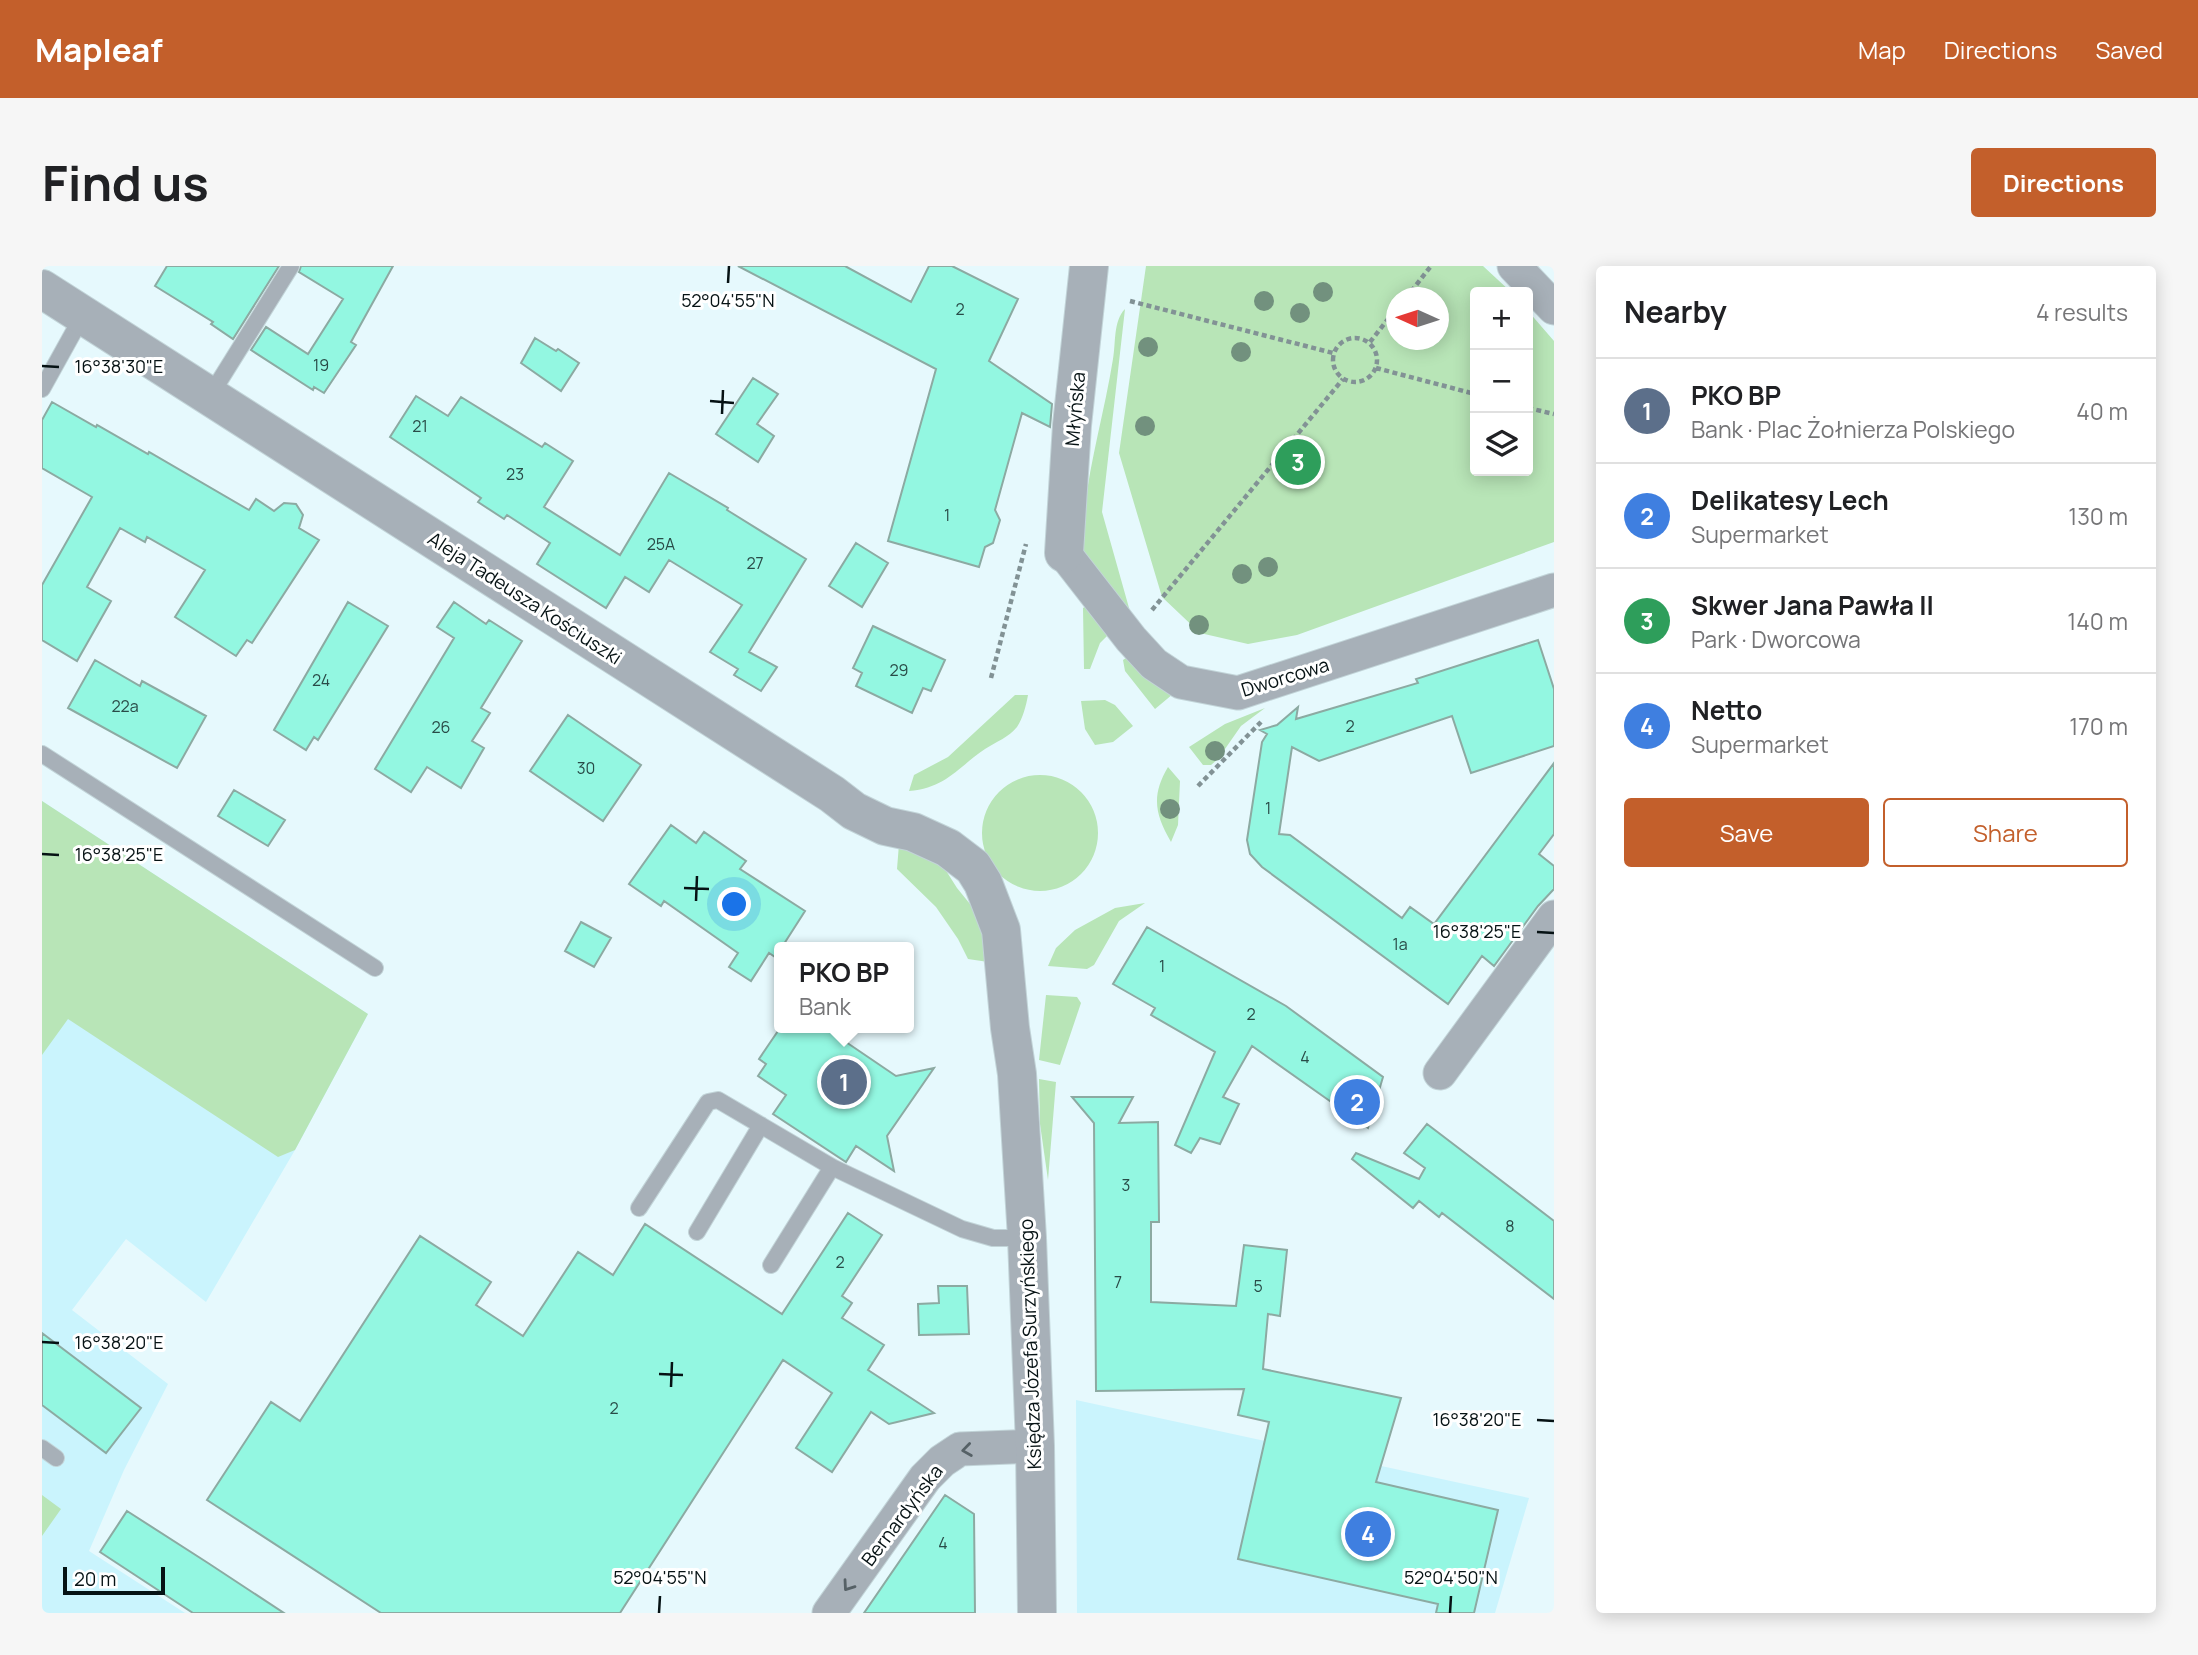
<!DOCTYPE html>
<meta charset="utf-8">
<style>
:root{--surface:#fff;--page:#f6f6f6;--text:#202124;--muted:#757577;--line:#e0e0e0;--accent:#c35f2b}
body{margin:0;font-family:Manrope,sans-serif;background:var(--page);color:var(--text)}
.controls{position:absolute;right:21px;top:21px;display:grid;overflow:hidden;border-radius:7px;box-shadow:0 4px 18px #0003}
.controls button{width:63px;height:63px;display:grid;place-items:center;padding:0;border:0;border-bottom:2px solid var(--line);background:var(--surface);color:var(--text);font:35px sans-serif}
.compass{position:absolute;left:1344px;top:21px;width:63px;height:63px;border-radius:50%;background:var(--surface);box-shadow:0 4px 18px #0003;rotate:273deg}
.scale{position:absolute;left:21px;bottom:18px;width:102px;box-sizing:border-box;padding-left:7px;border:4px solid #061214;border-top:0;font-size:19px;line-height:24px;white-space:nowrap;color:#061214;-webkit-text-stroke:5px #fff;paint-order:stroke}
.you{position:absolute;left:693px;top:639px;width:24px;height:24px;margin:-18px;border:5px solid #fff;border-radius:50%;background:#1a73e8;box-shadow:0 0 0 10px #1a73e833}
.badge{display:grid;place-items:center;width:46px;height:46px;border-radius:50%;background:var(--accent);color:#fff;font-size:23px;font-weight:700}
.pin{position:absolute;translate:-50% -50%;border:4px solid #fff;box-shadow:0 2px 7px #0006}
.popup{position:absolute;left:732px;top:676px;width:140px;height:91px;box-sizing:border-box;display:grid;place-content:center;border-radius:7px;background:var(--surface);filter:drop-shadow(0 2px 5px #0005);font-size:23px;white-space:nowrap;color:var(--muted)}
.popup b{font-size:26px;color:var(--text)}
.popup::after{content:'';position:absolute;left:50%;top:100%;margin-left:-14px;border:14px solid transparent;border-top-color:var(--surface)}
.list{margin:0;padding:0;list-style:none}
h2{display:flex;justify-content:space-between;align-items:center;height:91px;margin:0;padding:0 28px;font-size:30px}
h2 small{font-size:23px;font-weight:400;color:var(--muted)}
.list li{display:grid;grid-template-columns:46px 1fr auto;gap:21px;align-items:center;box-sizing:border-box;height:105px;padding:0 28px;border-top:2px solid var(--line)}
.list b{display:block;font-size:26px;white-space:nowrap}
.list p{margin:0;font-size:23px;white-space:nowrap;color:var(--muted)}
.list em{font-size:23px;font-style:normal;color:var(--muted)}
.actions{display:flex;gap:14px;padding:21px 28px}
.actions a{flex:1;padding:16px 0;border:2px solid var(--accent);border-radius:7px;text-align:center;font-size:24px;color:var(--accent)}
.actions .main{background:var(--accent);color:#fff}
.icon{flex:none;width:38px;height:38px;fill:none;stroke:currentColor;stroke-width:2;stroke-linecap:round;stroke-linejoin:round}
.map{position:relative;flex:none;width:1512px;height:1347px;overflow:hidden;border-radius:7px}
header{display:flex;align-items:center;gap:42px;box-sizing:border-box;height:98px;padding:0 35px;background:var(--accent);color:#fff}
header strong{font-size:33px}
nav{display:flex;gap:38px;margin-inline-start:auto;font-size:24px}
.intro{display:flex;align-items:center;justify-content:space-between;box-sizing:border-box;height:168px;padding:0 42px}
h1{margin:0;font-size:49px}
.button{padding:18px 32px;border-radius:7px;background:var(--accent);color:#fff;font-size:24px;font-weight:700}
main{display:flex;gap:42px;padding:0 42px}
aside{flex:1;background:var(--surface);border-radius:7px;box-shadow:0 4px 18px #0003}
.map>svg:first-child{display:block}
.built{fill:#caf4fd}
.green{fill:#b8e5b7;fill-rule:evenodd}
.building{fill:#93f7e1;stroke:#8caaa2;stroke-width:2}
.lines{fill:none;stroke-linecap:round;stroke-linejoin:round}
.service-casing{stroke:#c2d4d8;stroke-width:18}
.minor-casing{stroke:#c2d4d8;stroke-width:35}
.tertiary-casing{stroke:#c2d4d8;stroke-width:40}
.path{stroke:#829295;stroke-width:4.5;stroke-dasharray:5 3.5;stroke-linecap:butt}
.service{stroke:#a7b0b8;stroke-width:16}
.minor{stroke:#a7b0b8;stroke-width:33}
.tertiary{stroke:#a7b0b8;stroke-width:38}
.tree{fill:#72917e}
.oneway{stroke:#566166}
.ticks{fill:none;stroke:#061214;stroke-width:2.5}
.labels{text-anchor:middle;stroke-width:6;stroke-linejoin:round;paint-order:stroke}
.number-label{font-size:16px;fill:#294b47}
.street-label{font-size:19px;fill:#061214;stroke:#fff}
.ticks-label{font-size:18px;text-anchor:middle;fill:#061214;stroke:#fff;stroke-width:6;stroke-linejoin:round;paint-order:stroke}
</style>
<header>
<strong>Mapleaf</strong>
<nav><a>Map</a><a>Directions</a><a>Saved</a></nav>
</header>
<div class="intro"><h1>Find us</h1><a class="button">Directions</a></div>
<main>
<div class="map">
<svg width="1512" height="1347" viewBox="0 0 1512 1347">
<rect width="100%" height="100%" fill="#e6f9fd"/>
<path class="built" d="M0,535L326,748L253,884L164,1036L84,973L30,1044L126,1118L82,1204L47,1285L143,1347H0Z
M1034,1134L1487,1232L1453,1347H1035Z"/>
<path class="green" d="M1104,0H1441L1469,26H1433V205H1486V45L1512,75V276L1255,369L1206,378L1158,367L1120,331L1077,187ZM1354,32H1396V74H1354Z
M1083,43L1060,246L1089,349L1042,286L1040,280C1041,217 1061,155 1071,93C1074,77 1071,55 1083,43Z
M1044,340L1067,368L1058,377L1048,403H1042L1041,342Z
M1087,390L1131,428L1113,443L1083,405L1081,394Z
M973,429H986C984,440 981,452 975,461C967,471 954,476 943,483C915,502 904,522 867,525L872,509L906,491Z
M1063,434L1073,439L1091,460L1071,476L1053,479L1043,463L1039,435Z
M1223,442L1199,460L1176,493L1169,499H1161L1147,481L1183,458Z
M1126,501L1138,515L1136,559L1129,576C1113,548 1109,530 1126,501Z
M940 567a58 58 0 1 1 116 0a58 58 0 1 1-116 0Z
M0,535L326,748L253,884L236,891L26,753L0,789Z
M857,578L896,592L915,622L941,654L953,697L926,693L916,673L894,641L855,603Z
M1103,637L1077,655L1052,699L1045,703L1006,700L1014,682L1033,664L1073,642Z
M1004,729L1035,731L1039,737L1018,799L997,794Z
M997,813L1014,816L1006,914L998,858Z
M0,1229L19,1243L0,1270Z"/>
<path class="building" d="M125,0H237L191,73L169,58L171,56L113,20Z
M259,0H351L309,76L314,79L282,127L272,121L271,124L209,84L224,61L266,88L301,33L257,6Z
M696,0H803L869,36L887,0H910L976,33L947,95L1010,138L1008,161L980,147L953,244L958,254L951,277L943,281L937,301L846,275L894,103Z
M493,72L514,85L516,83L537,97L519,125L479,97Z
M711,112L736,128L715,158L732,170L716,196L674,168Z
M374,130L406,150L419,131L500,181L503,177L531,195L502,241L578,289L627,207L686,242L685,244L764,293L707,386L735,401L719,425L692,409L696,403L668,386L700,339L627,294L607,326L583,311L564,342L495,298L508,277L465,249L462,253L436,236L439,232L348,171Z
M10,136L54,161L55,159L106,188L107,186L207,244L214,233L232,245L242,237L254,238L261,249L257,262L277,274L210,377L205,374L194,390L133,351L163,304L105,271L103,276L78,262L45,321L69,335L35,395L0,374V319L50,231L0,202V154Z
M814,277L846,297L820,341L787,320Z
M306,336L346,360L276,474L272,471L264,484L232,464Z
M412,336L444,358L447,354L480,375L439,442L448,447L430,475L442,482L419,522L385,501L369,526L333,503L412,372L395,361Z
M831,360L903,394L889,425L881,422L870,447L814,420L820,407L811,402Z
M1496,374L1512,423V480L1429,507L1410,450L1277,495L1250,481L1237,568L1248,569L1360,652L1368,641L1392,658L1512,497V568L1497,588L1512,600V623L1496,640L1452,700L1440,690L1406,738L1220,601L1208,588L1205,574L1220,476L1225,468L1218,464L1235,459L1256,441L1254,453L1376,417L1374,413Z
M53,394L98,420L100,415L164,450L135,502L26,442Z
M526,449L599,499L561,555L488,505Z
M192,524L243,554L226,580L176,550Z
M629,559L654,577L662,566L704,595L698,603L763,645L740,681H737L733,691L727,687L709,715L687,701L696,687L622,635L619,640L587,618Z
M539,656L569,672L552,701L523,685Z
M1105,661L1244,740L1341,811L1326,862L1210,780L1181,831L1197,838L1178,878L1158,872L1149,887L1133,879L1173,786L1109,749L1113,742L1071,718Z
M738,762H809L801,774L854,810L892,802L845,870L852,905L814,880L804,896L731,848L744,829L716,810L724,798L717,793Z
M1030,831H1091L1077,857L1116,856L1117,956H1109V1036L1194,1040L1202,979L1245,984L1238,1050L1226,1048L1221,1103L1359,1132L1334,1216L1456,1244L1432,1347H1394L1396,1338L1196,1293L1227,1156L1196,1149L1202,1123L1054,1125L1052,857Z
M1385,858L1512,955V1033L1400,947L1397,951L1377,935L1371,942L1310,893L1314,887L1377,913L1383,902L1362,887Z
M806,947L840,969L800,1030L810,1037L800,1052L842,1079L826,1104L892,1147L847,1158L829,1146L790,1206L754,1182L790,1127L741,1094L578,1347H339L165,1234L229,1136L258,1155L378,970L449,1016L434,1039L481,1070L536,986L571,1009L603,958L740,1048Z
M896,1020H925L927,1068L877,1069L876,1038L897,1037Z
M0,1067L99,1142L64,1187L0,1139Z
M903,1229L932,1248L933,1347H822Z
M85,1245L166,1297L242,1347H151L58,1286Z"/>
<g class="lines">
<g class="service-casing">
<path id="service" d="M0,123L41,49
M168,130L249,0
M0,488L333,702
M597,942L666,836L676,834L790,901L920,963L951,972H985
M655,966L719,859
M729,999L790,901
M0,1182L14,1192"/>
</g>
<g class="minor-casing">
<path id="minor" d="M1472,0L1512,42
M1022,287L1089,373L1112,398L1139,416L1196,427L1512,324
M1398,807L1512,651
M787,1347L883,1212L900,1195L918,1183L993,1180"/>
</g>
<g class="tertiary-casing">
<path id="tertiary" d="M0,23L790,528L812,545L843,560L871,566L906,582L931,601L941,617L959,664L968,762L975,808L985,972L993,1180L995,1347
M1022,287L1030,159L1047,0"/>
</g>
<path class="path" d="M1364,32L1389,0
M1088,35L1291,87
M1291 94a22 22 0 1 1 44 0a22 22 0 1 1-44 0Z
M1328,76L1354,43
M1334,102L1433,128
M1486,142L1512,148
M1110,344L1301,113
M949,412L984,278
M1156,520L1219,456"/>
<use href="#service" class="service"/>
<use href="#minor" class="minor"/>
<use href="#tertiary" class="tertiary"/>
</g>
<g class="tree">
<circle cx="1281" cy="26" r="10"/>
<circle cx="1222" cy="35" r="10"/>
<circle cx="1258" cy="47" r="10"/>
<circle cx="1106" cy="81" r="10"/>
<circle cx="1199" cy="86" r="10"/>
<circle cx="1103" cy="160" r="10"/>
<circle cx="1226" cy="301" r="10"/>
<circle cx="1200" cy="308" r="10"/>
<circle cx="1157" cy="359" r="10"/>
<circle cx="1173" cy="485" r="10"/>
<circle cx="1128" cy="543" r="10"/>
</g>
<defs><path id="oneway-chevron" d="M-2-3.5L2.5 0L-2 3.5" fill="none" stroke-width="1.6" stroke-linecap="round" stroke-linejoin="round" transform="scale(1.75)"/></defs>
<g class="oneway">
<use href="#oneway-chevron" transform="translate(925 1184) rotate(172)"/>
<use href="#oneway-chevron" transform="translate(806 1320) rotate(125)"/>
</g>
<path class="ticks" d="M686,17L687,0M0,100L17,101M668,135L692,137M680,148L681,124M0,588L17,589M642,622L667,623M654,635L655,610M1495,666L1512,667M0,1076L17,1077M617,1108L641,1109M629,1121L630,1096M1495,1154L1512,1155M617,1347L618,1330M1408,1347L1409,1330"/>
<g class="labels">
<g class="number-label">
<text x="918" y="49">2</text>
<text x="279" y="105">19</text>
<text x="378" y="166">21</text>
<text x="473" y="214">23</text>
<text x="905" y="255">1</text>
<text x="619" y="284">25A</text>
<text x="713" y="303">27</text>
<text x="857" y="410">29</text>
<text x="279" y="420">24</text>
<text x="83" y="446">22a</text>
<text x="1308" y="466">2</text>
<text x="399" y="467">26</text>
<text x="544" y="508">30</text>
<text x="1226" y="548">1</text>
<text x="1358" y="684">1a</text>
<text x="1120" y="706">1</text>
<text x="1209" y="754">2</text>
<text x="1263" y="797">4</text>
<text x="1084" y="925">3</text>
<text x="1468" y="966">8</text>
<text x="798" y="1002">2</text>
<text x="1076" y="1022">7</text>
<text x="1216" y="1026">5</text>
<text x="572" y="1148">2</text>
<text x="901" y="1283">4</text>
</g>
<g class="street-label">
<text transform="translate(1033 143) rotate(-85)" y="7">Młyńska</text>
<text transform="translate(483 332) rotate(33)" y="7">Aleja Tadeusza Kościuszki</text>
<text transform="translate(1243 411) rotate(-17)" y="7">Dworcowa</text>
<text transform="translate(988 1078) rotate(-92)" y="7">Księdza Józefa Surzyńskiego</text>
<text transform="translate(860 1249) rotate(-53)" y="7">Bernardyńska</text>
</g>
</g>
<g class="ticks-label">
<text x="686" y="41">52°04'55"N</text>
<text x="77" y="107">16°38'30"E</text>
<text x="77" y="595">16°38'25"E</text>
<text x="1435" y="672">16°38'25"E</text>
<text x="77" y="1083">16°38'20"E</text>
<text x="1435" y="1160">16°38'20"E</text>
<text x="618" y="1318">52°04'55"N</text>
<text x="1409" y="1318">52°04'50"N</text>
</g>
</svg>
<div class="controls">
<button>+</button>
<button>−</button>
<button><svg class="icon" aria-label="layers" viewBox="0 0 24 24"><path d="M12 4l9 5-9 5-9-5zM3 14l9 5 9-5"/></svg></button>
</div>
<svg class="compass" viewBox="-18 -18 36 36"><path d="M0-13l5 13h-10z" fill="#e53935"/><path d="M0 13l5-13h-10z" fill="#757577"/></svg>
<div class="scale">20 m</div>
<div class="you"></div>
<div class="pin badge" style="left:802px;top:816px;background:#5c6f8a">1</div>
<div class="popup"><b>PKO BP</b>Bank</div>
<div class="pin badge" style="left:1315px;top:836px;background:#3f7fe0">2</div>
<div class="pin badge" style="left:1256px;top:196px;background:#2e9e5b">3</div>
<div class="pin badge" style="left:1326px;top:1268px;background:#3f7fe0">4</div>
</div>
<aside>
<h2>Nearby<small>4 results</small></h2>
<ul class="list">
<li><span class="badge" style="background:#5c6f8a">1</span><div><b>PKO BP</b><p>Bank · Plac Żołnierza Polskiego</p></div><em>40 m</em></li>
<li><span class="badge" style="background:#3f7fe0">2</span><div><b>Delikatesy Lech</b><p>Supermarket</p></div><em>130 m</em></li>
<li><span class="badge" style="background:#2e9e5b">3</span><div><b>Skwer Jana Pawła II</b><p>Park · Dworcowa</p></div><em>140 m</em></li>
<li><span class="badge" style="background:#3f7fe0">4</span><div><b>Netto</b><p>Supermarket</p></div><em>170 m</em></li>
</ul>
<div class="actions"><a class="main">Save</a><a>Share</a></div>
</aside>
</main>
